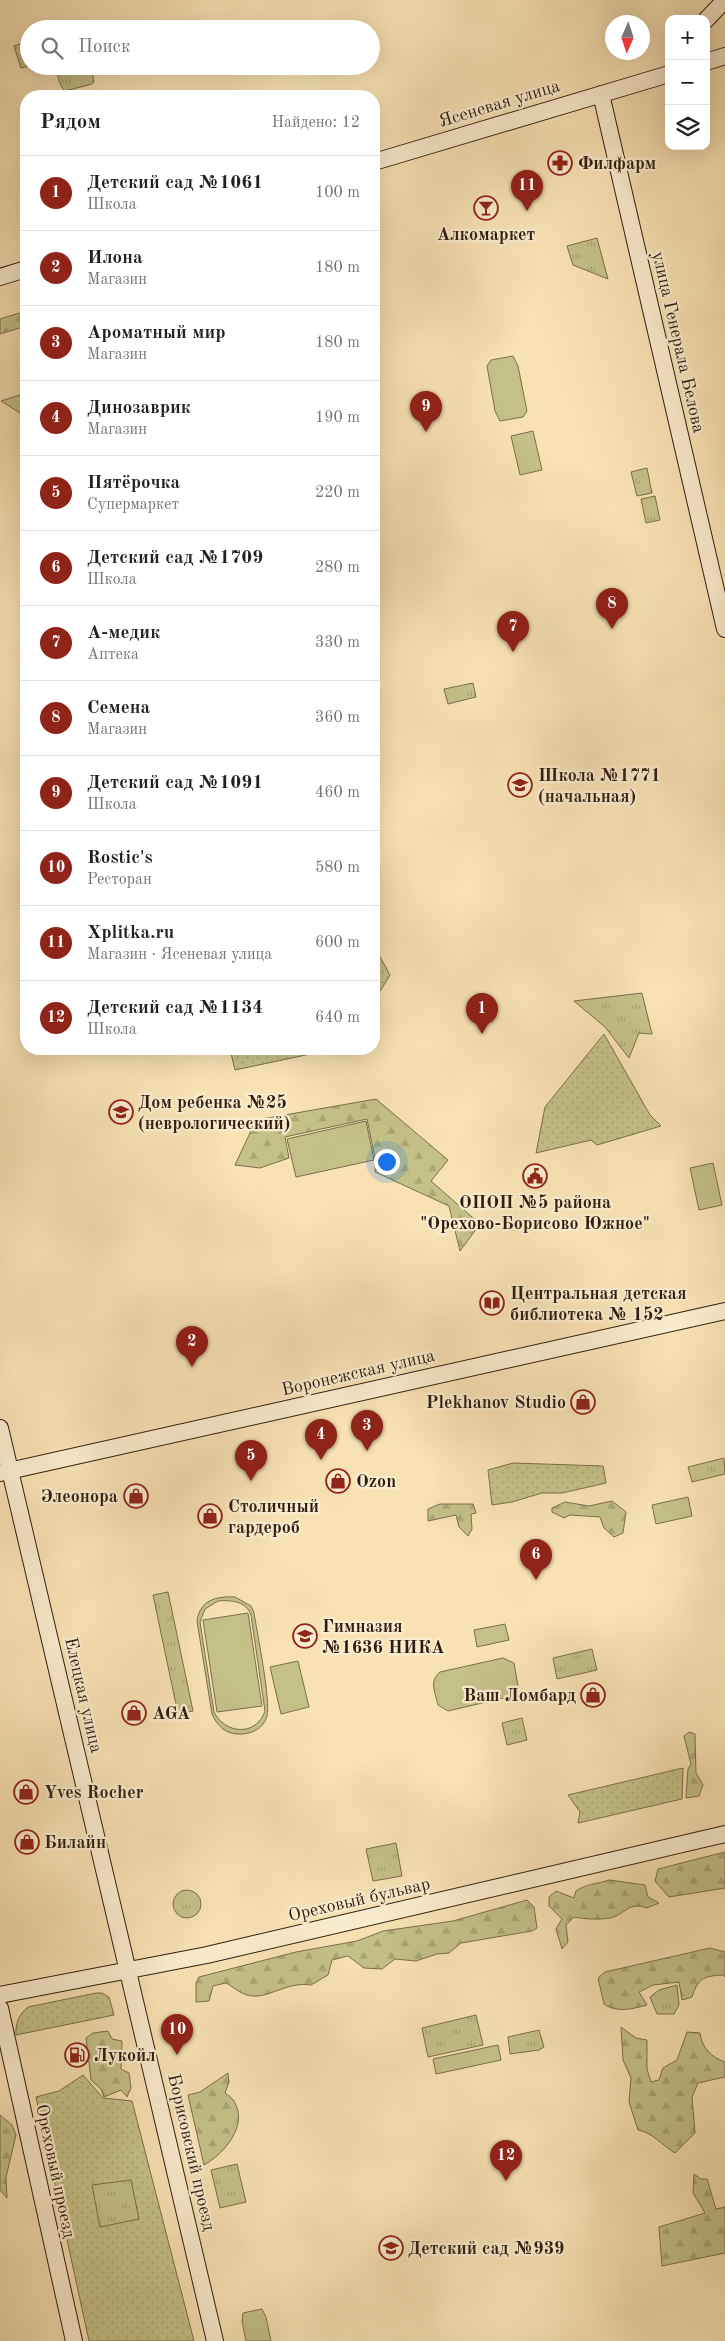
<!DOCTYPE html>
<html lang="ru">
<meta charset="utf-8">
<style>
:root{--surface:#fff;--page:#f6f6f6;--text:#202124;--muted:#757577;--line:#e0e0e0;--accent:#8f2418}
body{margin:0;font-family:"Old Standard TT",serif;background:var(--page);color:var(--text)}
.controls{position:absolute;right:15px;top:15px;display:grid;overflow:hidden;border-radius:10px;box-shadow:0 5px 20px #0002}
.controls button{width:45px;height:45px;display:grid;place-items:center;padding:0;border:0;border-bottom:1px solid var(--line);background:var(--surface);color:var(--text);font:25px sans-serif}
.compass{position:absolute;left:605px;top:15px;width:45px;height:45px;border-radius:50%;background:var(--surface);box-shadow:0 5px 20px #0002;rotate:183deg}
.you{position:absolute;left:386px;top:1161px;width:18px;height:18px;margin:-12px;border:4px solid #fff;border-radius:50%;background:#1a73e8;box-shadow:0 0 0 8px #1a73e833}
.badge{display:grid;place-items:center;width:32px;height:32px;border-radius:50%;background:var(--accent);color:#fff;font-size:16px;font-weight:700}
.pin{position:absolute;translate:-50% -41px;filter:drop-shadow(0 1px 2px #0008)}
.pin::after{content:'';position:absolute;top:26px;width:18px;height:15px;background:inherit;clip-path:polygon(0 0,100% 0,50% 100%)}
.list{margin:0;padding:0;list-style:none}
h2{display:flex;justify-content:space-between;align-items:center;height:65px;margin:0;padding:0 20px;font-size:21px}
h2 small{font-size:16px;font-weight:400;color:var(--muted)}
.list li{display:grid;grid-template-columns:32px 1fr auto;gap:15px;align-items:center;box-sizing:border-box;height:75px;padding:0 20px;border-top:1px solid var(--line)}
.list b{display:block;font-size:19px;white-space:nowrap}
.list p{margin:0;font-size:16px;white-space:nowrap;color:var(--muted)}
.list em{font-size:16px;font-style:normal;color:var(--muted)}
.icon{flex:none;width:28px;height:28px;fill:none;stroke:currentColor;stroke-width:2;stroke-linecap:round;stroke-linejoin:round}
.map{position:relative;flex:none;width:725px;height:2341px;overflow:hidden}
.search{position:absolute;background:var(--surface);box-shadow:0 5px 20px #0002;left:20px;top:20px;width:360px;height:55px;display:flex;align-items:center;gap:12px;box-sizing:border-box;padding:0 18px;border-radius:28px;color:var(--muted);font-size:19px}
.panel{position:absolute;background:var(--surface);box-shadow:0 5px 20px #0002;left:20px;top:90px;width:360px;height:965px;border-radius:20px}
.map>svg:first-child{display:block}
.grass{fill:url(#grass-dots);stroke:#7a6f4c}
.forest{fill:url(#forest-firs);stroke:#7a6f4c}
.park{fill:url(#park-tufts);stroke:#7a6f4c}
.pitch{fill:#c4c188;stroke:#7a6f4c;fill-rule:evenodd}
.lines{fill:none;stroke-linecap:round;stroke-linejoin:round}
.secondary-casing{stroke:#311d0f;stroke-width:18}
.secondary{stroke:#faecce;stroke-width:16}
.labels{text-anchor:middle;stroke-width:4.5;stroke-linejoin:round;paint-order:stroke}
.street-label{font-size:18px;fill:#311d0f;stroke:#faecce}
.poi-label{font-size:18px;font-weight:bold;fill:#311d0f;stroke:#faecce;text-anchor:start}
</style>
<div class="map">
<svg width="725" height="2341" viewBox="0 0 725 2341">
<defs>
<pattern id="grass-dots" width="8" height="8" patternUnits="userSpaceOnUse" patternTransform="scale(1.25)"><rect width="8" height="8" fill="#c4c188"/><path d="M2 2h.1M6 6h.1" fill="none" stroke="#a9a574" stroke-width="1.8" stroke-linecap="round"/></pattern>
<pattern id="forest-firs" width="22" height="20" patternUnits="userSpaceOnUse" patternTransform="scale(1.25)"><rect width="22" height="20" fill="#c4c188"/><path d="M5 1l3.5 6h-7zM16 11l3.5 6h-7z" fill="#a9a574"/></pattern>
<pattern id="park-tufts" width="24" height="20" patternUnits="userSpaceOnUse" patternTransform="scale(1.25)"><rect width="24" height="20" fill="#c4c188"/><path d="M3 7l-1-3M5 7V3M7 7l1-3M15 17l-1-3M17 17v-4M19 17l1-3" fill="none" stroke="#a9a574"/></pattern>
</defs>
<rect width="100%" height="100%" fill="#f8e2b4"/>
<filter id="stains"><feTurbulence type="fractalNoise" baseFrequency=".004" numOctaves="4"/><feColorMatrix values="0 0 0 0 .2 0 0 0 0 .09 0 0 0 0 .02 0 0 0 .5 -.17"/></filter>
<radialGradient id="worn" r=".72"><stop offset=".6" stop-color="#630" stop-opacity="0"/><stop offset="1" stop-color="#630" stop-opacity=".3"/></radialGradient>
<path class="grass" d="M378,953L390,975L374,1001V954Z
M604,1034L650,1115L661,1126L597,1145L591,1140L536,1153L545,1107Z
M230,1049H334L235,1070Z
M513,1463L603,1466L606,1483L562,1493H542L512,1502L492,1505L488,1470Z
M683,1768L682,1799L578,1823L580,1812L568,1795Z
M96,1993H102L109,1997L114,2015L16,2035C15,2024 19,2014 28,2007Z
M83,2075L103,2098L132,2101L194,2341H89L36,2097L59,2091Z"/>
<path class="forest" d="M26,311V326L0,334V319Z
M376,1099L448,1160L431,1181L480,1224L460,1251L449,1206L375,1172V1158L367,1119L285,1137L289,1158L260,1168L235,1165L256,1120Z
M612,1501L626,1512L623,1533L614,1537L604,1528L600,1517L570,1515L564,1518L552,1512V1508L565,1502L589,1506Z
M440,1504H473L476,1513L471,1514L472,1529L468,1536L459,1527L456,1515L428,1521V1509Z
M689,1732L695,1734L696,1773L703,1785L699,1796L686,1798L688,1769L691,1764L684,1736Z
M725,1852V1888L669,1897L655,1881L658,1869Z
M609,1880L645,1885L648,1897L659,1903L647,1908C628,1901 625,1915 610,1918C598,1920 585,1919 574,1917L566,1925L568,1942L562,1949L556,1929L562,1919L549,1906V1897L556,1891L574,1898L576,1891C585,1884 598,1884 609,1880Z
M527,1900L534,1907L537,1928L532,1931L461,1943L449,1953L437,1954L416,1961L395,1959L382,1969L364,1968L348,1956L332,1960L328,1975L311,1985C285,1981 267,2001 247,1995C240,1993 233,1987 226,1983L213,1986L209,2001L196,2002V1983L199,1977L296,1952L357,1941L383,1931L453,1921Z
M710,1948L725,1952V1977L723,1975C704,1976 698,1978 692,1997L682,2000L679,1982L653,1985L639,1992L647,2005C632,2009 617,2013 604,2004L598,1978L605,1972Z
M621,2027L636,2038L647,2040V2069L651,2082L659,2080L663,2068L677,2060L687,2032L700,2033C702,2048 711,2057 725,2062V2077L698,2083L692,2097L695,2133L675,2153C663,2146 652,2132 638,2130L629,2102L631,2078L623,2060Z
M108,2031L112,2039L122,2041L121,2069L129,2073L131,2088L127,2097L121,2090L104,2097L101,2089L91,2080L86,2038L93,2033Z
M228,2073L229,2082L225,2093C228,2095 232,2098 234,2101C249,2125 224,2154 204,2165L188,2095L200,2092Z
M0,2115L12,2125L16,2135L6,2177L7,2198L0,2190Z
M694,2174L701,2179H707L716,2209L725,2207V2253L662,2266L659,2227L705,2213L693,2193Z"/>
<path class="park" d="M58,66H91L94,82L92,84L65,91C59,86 56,73 58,66Z
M597,238L608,279L573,265L567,246Z
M26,393V417L1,401Z
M647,468L652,493L637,496L631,472Z
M655,496L660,520L646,523L641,499Z
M473,683L476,697L448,704L444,689Z
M642,993L652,1034L639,1033L629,1058L605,1027L574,1001Z
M724,1458L725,1474L692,1482L688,1467Z
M168,1592L193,1711L178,1714L153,1595Z
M592,1649L597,1670L557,1679L553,1658Z
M522,1718L527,1740L507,1745L502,1723Z
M396,1843L402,1876L373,1881L366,1849Z
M173 1904a14 14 0 1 1 28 0a14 14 0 1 1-28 0Z
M677,1985L679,2005L674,2014H657L650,1997L659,1990Z
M476,2015L483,2045L428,2057L422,2028Z
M539,2030L544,2047L539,2050L510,2054L508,2037Z
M237,2164L246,2202L220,2208L211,2170Z
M131,2180L139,2219L100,2227L92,2185Z"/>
<path class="pitch" d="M29,41V66L21,68L14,46Z
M513,356L518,366L527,411L523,417L500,421L495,411L487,366L491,360Z
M533,431L542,470L520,475L511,436Z
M366,1121L374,1160L296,1177L287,1139Z
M713,1163L722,1205L699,1210L690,1168Z
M688,1497L692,1516L656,1524L652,1505Z
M235,1597L251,1606L254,1613C257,1632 271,1701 267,1716C264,1729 250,1735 237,1734C224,1733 217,1725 212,1714L197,1621C200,1600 216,1596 235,1597ZM218,1601C232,1600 246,1601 251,1615L265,1711C256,1737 225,1734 214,1712L200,1622L205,1609Z
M248,1613L262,1706L217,1712L203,1620Z
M505,1624L509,1640L477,1647L474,1630Z
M503,1658L514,1663L518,1686L512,1696L448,1711L438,1705C435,1692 429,1681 440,1672Z
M298,1661L309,1707L281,1714L270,1667Z
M498,2045L501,2060L436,2074L433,2059Z
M262,2309L266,2317L271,2341H246L242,2321L243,2313Z"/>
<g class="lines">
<g class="secondary-casing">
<path id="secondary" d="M706,20L725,0
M706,62L725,56
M601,94L725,629
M374,162L669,74
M0,277L26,269
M0,1428L215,2341
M0,1473L725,1311
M0,1995L207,1955L725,1834
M0,2008L74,2341"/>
</g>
<use href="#secondary" class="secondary"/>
</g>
<defs>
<g id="pharmacy-ring" transform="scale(1.25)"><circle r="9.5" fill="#faecce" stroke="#8f2418" stroke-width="1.5"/><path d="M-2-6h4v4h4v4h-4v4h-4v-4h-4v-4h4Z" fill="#8f2418"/></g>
<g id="bar-ring" transform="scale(1.25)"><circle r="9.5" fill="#faecce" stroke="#8f2418" stroke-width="1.5"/><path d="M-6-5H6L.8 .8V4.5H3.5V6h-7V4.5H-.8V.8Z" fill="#8f2418"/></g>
<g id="school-ring" transform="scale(1.25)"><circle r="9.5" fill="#faecce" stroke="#8f2418" stroke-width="1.5"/><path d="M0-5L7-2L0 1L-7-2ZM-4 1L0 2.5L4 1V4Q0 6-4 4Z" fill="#8f2418"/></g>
<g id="civic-ring" transform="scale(1.25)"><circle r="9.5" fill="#faecce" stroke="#8f2418" stroke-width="1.5"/><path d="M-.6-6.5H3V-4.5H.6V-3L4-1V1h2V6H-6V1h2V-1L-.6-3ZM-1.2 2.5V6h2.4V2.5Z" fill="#8f2418"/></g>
<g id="library-ring" transform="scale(1.25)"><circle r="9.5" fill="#faecce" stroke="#8f2418" stroke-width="1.5"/><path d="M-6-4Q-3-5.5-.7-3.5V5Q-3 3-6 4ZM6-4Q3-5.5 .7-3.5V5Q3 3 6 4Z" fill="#8f2418"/></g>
<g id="shop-ring" transform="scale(1.25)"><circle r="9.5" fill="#faecce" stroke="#8f2418" stroke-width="1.5"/><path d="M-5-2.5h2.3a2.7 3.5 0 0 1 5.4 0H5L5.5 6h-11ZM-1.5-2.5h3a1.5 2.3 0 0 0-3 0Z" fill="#8f2418"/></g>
<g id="fuel-ring" transform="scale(1.25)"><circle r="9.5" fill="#faecce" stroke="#8f2418" stroke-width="1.5"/><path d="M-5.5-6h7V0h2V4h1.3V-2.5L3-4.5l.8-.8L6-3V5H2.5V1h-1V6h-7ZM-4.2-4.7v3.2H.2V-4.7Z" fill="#8f2418"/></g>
</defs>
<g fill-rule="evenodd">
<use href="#pharmacy-ring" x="560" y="163"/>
<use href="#bar-ring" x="486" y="208"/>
<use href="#school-ring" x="520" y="785"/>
<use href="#school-ring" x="121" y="1112"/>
<use href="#civic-ring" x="535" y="1176"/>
<use href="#library-ring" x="492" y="1303"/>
<use href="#shop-ring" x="583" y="1402"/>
<use href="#shop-ring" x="338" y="1481"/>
<use href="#shop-ring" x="136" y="1496"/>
<use href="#shop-ring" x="210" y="1516"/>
<use href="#school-ring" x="305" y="1636"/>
<use href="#shop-ring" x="593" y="1695"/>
<use href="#shop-ring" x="134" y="1713"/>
<use href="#shop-ring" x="26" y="1792"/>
<use href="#shop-ring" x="27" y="1842"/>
<use href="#fuel-ring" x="77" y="2055"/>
<use href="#school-ring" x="391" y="2248"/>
</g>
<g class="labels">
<g class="street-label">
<text transform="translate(499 103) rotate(-17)" y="6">Ясеневая улица</text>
<text transform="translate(679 342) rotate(77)" y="6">улица Генерала Белова</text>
<text transform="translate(358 1372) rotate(-13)" y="6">Воронежская улица</text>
<text transform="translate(84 1695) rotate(77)" y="6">Елецкая улица</text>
<text transform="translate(359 1899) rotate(-13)" y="6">Ореховый бульвар</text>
<text transform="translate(192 2152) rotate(77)" y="6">Борисовский проезд</text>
<text transform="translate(56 2171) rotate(78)" y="6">Ореховый проезд</text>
</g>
<g class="poi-label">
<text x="578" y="169">Филфарм</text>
<text x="486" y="240" text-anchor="middle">Алкомаркет</text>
<text x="538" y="781">Школа №1771<tspan x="538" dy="21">(начальная)</tspan></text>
<text x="138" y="1108">Дом ребенка №25<tspan x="138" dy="21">(неврологический)</tspan></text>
<text x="535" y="1208" text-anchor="middle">ОПОП №5 района<tspan x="535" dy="21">"Орехово-Борисово Южное"</tspan></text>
<text x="510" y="1299">Центральная детская<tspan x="510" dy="21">библиотека № 152</tspan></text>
<text x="566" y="1408" text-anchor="end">Plekhanov Studio</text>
<text x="356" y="1487">Ozon</text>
<text x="118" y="1502" text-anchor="end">Элеонора</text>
<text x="228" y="1512">Столичный<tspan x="228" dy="21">гардероб</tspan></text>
<text x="322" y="1632">Гимназия<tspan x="322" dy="21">№1636 НИКА</tspan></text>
<text x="576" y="1701" text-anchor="end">Ваш Ломбард</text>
<text x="152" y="1719">AGA</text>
<text x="44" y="1798">Yves Rocher</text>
<text x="44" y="1848">Билайн</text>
<text x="94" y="2061">Лукойл</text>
<text x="408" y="2254">Детский сад №939</text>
</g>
</g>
<rect width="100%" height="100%" filter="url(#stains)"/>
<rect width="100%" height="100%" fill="url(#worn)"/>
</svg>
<div class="controls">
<button>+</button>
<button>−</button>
<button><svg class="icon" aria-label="layers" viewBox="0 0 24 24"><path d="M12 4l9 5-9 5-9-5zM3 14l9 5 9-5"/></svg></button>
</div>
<svg class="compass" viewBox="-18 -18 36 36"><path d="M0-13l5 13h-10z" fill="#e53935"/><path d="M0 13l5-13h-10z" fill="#757577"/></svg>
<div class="you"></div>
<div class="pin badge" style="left:482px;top:1034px">1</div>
<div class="pin badge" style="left:192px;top:1367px">2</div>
<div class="pin badge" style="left:367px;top:1451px">3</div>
<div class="pin badge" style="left:321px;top:1460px">4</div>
<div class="pin badge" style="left:251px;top:1481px">5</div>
<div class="pin badge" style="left:536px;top:1580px">6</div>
<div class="pin badge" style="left:513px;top:652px">7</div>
<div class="pin badge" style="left:612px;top:629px">8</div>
<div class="pin badge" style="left:426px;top:432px">9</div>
<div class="pin badge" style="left:177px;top:2055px">10</div>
<div class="pin badge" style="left:527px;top:211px">11</div>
<div class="pin badge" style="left:506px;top:2181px">12</div>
<div class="search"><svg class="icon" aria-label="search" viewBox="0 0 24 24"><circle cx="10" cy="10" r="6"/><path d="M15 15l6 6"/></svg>Поиск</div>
<section class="panel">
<h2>Рядом<small>Найдено: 12</small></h2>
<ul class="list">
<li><span class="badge">1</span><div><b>Детский сад №1061</b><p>Школа</p></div><em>100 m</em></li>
<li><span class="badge">2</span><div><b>Илона</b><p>Магазин</p></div><em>180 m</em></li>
<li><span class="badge">3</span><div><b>Ароматный мир</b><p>Магазин</p></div><em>180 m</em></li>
<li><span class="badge">4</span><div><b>Динозаврик</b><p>Магазин</p></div><em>190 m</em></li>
<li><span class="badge">5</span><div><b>Пятёрочка</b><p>Супермаркет</p></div><em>220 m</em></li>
<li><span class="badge">6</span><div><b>Детский сад №1709</b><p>Школа</p></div><em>280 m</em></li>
<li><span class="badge">7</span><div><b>А-медик</b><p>Аптека</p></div><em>330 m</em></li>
<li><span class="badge">8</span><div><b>Семена</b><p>Магазин</p></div><em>360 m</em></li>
<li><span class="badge">9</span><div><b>Детский сад №1091</b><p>Школа</p></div><em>460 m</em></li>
<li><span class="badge">10</span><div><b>Rostic's</b><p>Ресторан</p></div><em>580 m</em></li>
<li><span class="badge">11</span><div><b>Xplitka.ru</b><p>Магазин · Ясеневая улица</p></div><em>600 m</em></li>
<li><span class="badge">12</span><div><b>Детский сад №1134</b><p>Школа</p></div><em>640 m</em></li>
</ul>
</section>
</div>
